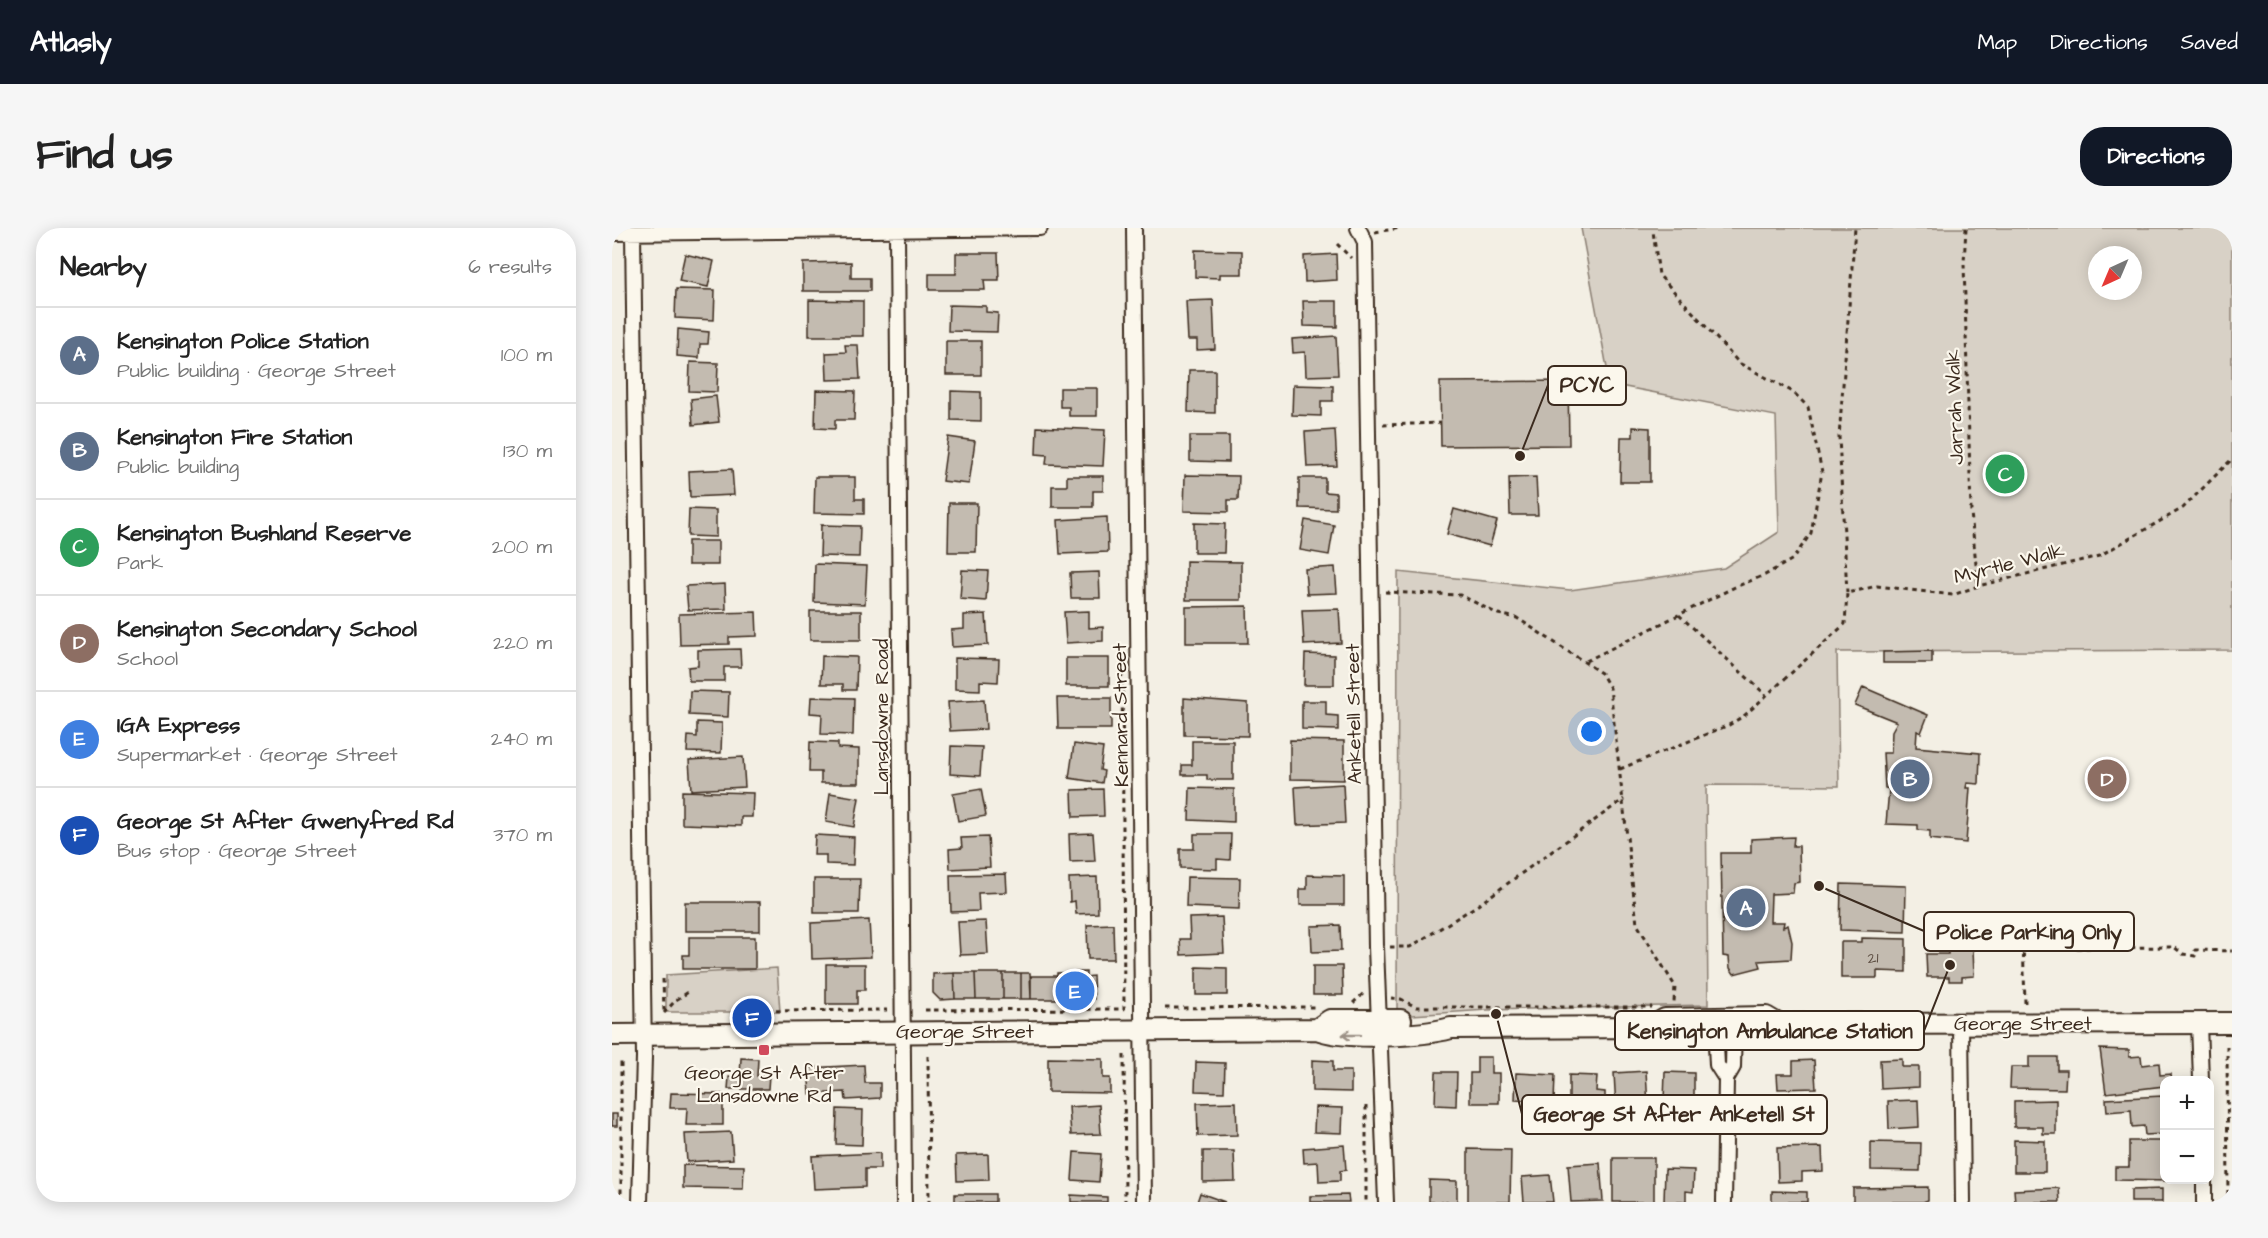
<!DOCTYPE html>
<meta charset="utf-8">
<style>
:root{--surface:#fff;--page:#f6f6f6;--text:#222;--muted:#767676;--line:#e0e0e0;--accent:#111827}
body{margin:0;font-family:"Architects Daughter",sans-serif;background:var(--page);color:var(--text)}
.controls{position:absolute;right:18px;bottom:18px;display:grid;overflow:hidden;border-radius:12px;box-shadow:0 3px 15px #0003}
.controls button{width:54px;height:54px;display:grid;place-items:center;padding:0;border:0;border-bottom:2px solid var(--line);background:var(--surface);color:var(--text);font:30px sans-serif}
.compass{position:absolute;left:1476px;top:18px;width:54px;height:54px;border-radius:50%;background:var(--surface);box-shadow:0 3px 15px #0003;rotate:224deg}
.you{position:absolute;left:980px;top:504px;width:21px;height:21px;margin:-15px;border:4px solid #fff;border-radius:50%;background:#1a73e8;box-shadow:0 0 0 9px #1a73e833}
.badge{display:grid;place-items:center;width:39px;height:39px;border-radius:50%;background:var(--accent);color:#fff;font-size:20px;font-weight:700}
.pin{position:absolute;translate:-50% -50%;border:3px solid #fff;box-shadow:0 2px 6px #0006}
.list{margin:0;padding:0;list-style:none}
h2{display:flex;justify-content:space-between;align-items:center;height:78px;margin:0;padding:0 24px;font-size:26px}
h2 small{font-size:20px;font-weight:400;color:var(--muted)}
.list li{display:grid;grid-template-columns:39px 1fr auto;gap:18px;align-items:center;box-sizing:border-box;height:96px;padding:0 24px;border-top:2px solid var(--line)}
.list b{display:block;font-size:22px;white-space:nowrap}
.list p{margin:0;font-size:20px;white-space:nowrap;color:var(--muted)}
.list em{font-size:20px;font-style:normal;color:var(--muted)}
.map{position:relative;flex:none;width:1620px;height:974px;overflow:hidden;border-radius:24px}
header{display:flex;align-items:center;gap:36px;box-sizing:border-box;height:84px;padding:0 30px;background:var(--accent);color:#fff}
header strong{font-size:28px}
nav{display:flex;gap:33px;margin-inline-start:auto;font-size:21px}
.intro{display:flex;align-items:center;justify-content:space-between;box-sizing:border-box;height:144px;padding:0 36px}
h1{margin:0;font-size:42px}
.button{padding:15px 27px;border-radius:24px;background:var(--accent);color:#fff;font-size:21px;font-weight:700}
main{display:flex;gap:36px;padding:0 36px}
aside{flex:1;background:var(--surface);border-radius:24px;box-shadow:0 3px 15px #0003}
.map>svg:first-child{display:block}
.green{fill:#d8d1c6;stroke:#8a7e72;stroke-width:1.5;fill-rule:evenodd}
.building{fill:#c3bbb0;stroke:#3b2a1e;stroke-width:1.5}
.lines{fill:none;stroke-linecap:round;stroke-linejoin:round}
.street-casing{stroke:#3b2a1e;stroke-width:18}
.secondary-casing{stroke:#3b2a1e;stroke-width:24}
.path{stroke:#3b2a1e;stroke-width:3;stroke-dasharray:4.5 4.5;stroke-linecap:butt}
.street{stroke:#fbf7ec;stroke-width:14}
.secondary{stroke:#fbf7ec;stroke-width:20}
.oneway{stroke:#9b9085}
.poi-dot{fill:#d1495b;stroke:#fbf7ec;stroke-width:2}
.labels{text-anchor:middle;stroke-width:4.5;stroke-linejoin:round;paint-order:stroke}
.number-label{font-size:16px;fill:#5d4e42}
.street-label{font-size:20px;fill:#3b2a1e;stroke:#fbf7ec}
.poi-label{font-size:20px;fill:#3b2a1e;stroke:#fbf7ec}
.leader{fill:none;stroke:#3b2a1e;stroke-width:2}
.callout-dot{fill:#3b2a1e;stroke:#fbf7ec;stroke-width:2}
.callout{fill:#fbf7ec;stroke:#3b2a1e;stroke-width:2}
.callout-label{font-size:21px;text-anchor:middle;font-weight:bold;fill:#3b2a1e}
</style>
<header>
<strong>Atlasly</strong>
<nav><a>Map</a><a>Directions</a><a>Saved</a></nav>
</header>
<div class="intro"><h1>Find us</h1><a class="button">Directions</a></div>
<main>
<aside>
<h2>Nearby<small>6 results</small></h2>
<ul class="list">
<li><span class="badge" style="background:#5c6f8a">A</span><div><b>Kensington Police Station</b><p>Public building · George Street</p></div><em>100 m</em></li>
<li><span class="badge" style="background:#5c6f8a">B</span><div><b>Kensington Fire Station</b><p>Public building</p></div><em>130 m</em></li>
<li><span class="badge" style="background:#2e9e5b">C</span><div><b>Kensington Bushland Reserve</b><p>Park</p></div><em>200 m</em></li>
<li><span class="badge" style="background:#8d6e63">D</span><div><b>Kensington Secondary School</b><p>School</p></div><em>220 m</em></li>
<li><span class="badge" style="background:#3f7fe0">E</span><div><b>IGA Express</b><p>Supermarket · George Street</p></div><em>240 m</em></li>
<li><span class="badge" style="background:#1a4fb4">F</span><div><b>George St After Gwenyfred Rd</b><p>Bus stop · George Street</p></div><em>370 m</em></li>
</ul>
</aside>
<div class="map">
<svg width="1620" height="974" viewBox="0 0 1620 974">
<rect width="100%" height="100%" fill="#f3efe4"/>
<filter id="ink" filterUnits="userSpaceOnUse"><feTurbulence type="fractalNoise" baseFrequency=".0167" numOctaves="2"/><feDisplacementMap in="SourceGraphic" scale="12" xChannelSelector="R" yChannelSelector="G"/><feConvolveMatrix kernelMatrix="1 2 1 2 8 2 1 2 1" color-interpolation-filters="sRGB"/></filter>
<g filter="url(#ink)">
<path class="green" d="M969,0H1620V422L1225,424L1227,558L1094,557L1096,777L875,782L785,788L786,344L958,362L1112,340L1167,304L1164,188L998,156ZM1485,27H1521V63H1485Z
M165,740L168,784H54V747Z"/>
<path class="building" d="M583,22L630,23V46H608V50L583,49Z
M344,25H386L387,52H372L373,62H317V46H344Z
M73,26L102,33L96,59L67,53Z
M724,26L725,52L693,54L692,28Z
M239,34V50H258V63H191V35Z
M64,61L103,62L102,92L63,90Z
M197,72L251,73V108H197Z
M601,72L603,121L585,122V112H576L574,73Z
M691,73H725V99L692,98Z
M337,77L374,78V84L386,85L385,104L336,103Z
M66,101L97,104L96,116H88L87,130L65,128Z
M724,108L726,147L694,148L693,124L681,125L680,111Z
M334,113H369V147H334Z
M233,117H246L248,151L215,152L214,125L234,124Z
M78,134L106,135L105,164L77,163Z
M577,142H603V185L576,184Z
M956,153L957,217L829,218L828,154Z
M681,157L721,158V173H709V188L680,187Z
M448,160H485V188H457V179H448Z
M204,162L243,163L242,192H223V201L203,200Z
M339,163L369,164V193L339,192Z
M104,168L107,194L81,197L79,171Z
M425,199L493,202L491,238L434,236L435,227L424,226Z
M1021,199L1038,200V254H1008L1009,209H1021Z
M723,202L725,238L695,239L693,204Z
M578,208H617V234L578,233Z
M336,209L363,213L357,256L330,253Z
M120,241L122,267L78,269L77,243Z
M573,247L627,248L626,272H616V284L572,283Z
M455,248H491V263H481V279H440V258H455Z
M203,249H243V271H252V286L202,285Z
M924,249L926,287H898L897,250Z
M687,250H713V264L724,265V281L687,280Z
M337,275H365L364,324H336Z
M77,281L104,282V309L76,308Z
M842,281L885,293L878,318L835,306Z
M495,289L496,324L448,326L446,292Z
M693,292L722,297L717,327L688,322Z
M582,295L613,296L612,325H582Z
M209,297L248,298L247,329L208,328Z
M76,313H106V337H76Z
M574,333L629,334V372H574Z
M203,336L255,338L253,376L202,374Z
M723,339L725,365L695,366L693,341Z
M350,342L376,343L374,373L348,371Z
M487,344L488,370H459L458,345Z
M113,356L114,381L76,382L74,358Z
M635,378L636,415H574V379Z
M727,381L729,415L692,417L690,382Z
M198,383H249V412H198Z
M477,383V400L491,399V413L454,415L452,384Z
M144,384L145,408L117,409V416L68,417L67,386Z
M374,386L376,417L340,419L339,402L352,401V387Z
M128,421L129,439H112V453H77L76,439L86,438V422Z
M1320,423V435H1271V424Z
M693,426L722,427V457H692Z
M210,428L245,429L244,462H231V456H209Z
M343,430L387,431L386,454L368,453V462L343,461Z
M454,430H497V458H454Z
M1251,459L1316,487L1309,505L1305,503L1304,519L1368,525L1367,556L1355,555L1354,560H1358L1354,615L1318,611V603L1306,602V597L1274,596L1277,561L1273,560L1271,525H1279L1280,503L1285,494L1243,477Z
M78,463L117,464L116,489L77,487Z
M199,469L242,470L241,507L209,506L210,486L198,485Z
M445,470H499V501H446Z
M572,470L636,475V508L572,507Z
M372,472L374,501L338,503L336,474Z
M690,473H714V487L726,488V502L690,501Z
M85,494L110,495L109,525L75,524L76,508L85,509Z
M678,512L732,513V552L678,551Z
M580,513H621V552H595V547H570V537H580Z
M198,514L226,515V520L247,521V555H209V544H197Z
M462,516L491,520L488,542L492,543L490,555L457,550Z
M339,518L370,519L368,548L338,546Z
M131,529L133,559L79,562L77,532Z
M731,556L733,595L685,597L683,559Z
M578,560L622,561V594L577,592Z
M369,561L374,588L346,593L341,566Z
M491,561L492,588L461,589L460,562Z
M70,563L141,565L140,589H129V598L70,596Z
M218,565L247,570L242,599L214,594Z
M481,605L483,633L458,634L457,606Z
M582,606H619L618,632L605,631V641L568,640V621H582Z
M203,607L242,609L241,637L214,636V627H202Z
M376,609L378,639L338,641L337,621L350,620L349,610Z
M1182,609L1181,618H1187L1188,654L1182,655L1181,665L1159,666L1158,694H1172L1171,699L1176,697L1180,714L1179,731L1147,733L1149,739L1122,746L1118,740L1117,729L1111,728L1109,625H1139V611Z
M394,646L395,664L366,665L367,683L339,684L338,647Z
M695,647L732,648V677H688V661H695Z
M485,649L486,685L464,686L463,673L458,674L457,650Z
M575,649L628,650L627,681L574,679Z
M202,651H248L247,685H202Z
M1229,656L1294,658L1293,704L1228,702Z
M73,674H148V703H73Z
M610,689L612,725L569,727L568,711H578L577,690Z
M257,692L259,729L200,731L199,695Z
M374,693L376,726L348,727L346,694Z
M501,696L502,731H476L475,697Z
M728,697L729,723L700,724L699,698Z
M77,709H143V741H71V727H77Z
M1250,710L1294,711V744L1265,743V750H1229V714H1250Z
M1361,720L1362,748L1350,749V753H1337V749H1315L1314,726H1336V721Z
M214,736H253V762H245V776H214Z
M701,738H730L731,767H701Z
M584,739L615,740V767H584Z
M474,744V749L481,748L482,771H445V745Z
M342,745H363L364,771H343Z
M342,745L343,771L328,772L321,765V746Z
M363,745H391V771H364Z
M391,745H409V771H391Z
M409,745H418L419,771H409Z
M419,748H445V771H419Z
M1488,821L1517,822V829L1529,828L1530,837L1547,835L1548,847L1559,846L1560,852H1552V858L1494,865Z
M865,829H879V845H887V875H858V845H865Z
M1417,829H1445V842H1454L1453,861L1398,860L1399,839H1417Z
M129,830L146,831L145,848L157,847L156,861H116L117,849H128Z
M436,830L491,831V850H498V865L436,864Z
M1290,831V839H1307V859L1269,861L1268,832Z
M700,832L721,833V843H739V864L700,863Z
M1202,832L1204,860L1166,861L1165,846H1181V833Z
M584,834L613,835L612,864L583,863Z
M252,837L253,855H268V870L234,872L233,864L198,866L196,840Z
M1034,843L1036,878L1004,880L1002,845Z
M824,844H845L844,878L823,877Z
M1053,844L1082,845V873H1052Z
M904,845L943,847L942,874L903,872Z
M957,847L985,848L984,863L993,864V888L957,887Z
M59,865L111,866V897H74L75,880H58Z
M1550,868L1552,906L1533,907L1532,898L1520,899L1519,882L1495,884L1494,871Z
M1306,872L1307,899L1277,901L1276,873Z
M1444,872V906H1431V899H1402V873Z
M624,874L625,907L586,908L585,875Z
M487,877L489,906L459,907L457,879Z
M703,879L731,880L730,905L702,904Z
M225,881L251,882L250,917L224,916Z
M0,886H5V898H0Z
M119,904L121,931L75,934L73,906Z
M1402,912L1433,913V944H1402Z
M1517,913H1550V940H1552V952L1559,953L1503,952V939H1517Z
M1259,914L1309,915L1308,943L1259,942Z
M732,917L734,942L728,943V953L707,954L706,934L692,935L691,920Z
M1210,919L1211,943L1190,944V953L1166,954L1165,920Z
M856,921L899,922L898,974H856Z
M591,923H622L623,953L591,954Z
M462,924L489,926L487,954L460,952Z
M268,925V941H253V959L202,961L200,928Z
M376,926L377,952L345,953L344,927Z
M1001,930H1042V974H1001Z
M988,935L991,973L959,974L956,937Z
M71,937L132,938L131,961L71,960Z
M1053,941L1082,942L1081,964L1074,963V974H1052Z
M938,947L941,974H912L910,949Z
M817,952L845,953V974H817Z
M1316,959V972L1311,974H1241V960Z
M1447,960L1448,974H1403L1402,962Z
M1550,961V974H1519V962Z
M1160,963L1195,964V974H1160Z
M588,965L613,974H585Z
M343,966H383V974H343Z
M459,967L495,969V974H459Z
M736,967L737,974H698V968Z"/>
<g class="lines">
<g class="street-casing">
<path id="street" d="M522,0L532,974
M746,0L753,14L764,719L774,974
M285,3L292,974
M0,5L428,0
M21,5L32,829L28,974
M1587,795L1589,852
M1349,796L1351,974
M1103,798L1105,837L1114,851
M1592,952V974
M1112,974L1114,851L1121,839L1122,797"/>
</g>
<g class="secondary-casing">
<path id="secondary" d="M1040,799L1053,791L1154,789L1166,796L1620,795
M705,801L718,792H789
M0,807L705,801C732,812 810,808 839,800L1040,799L1058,804L1141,805L1155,804L1166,796"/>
</g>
<path class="path" d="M1354,0L1352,35L1359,284L1366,358
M763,4L789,0
M725,16L739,30
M771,197L829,195
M773,364L848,367L886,386L905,390L989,445L998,460L1025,696L1063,758L1062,774
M1235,365L1227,209L1243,0
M1067,387L1154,467
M974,433L1123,359L1153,347L1181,331L1199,305L1210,244L1196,179L1181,164L1127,135L1047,47L1041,3
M1008,541L1117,497L1133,487L1233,396L1235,365L1265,358L1341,367L1366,358L1487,328L1571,280L1620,231
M778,719H798L866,677L1012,571
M51,751L52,784
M779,770L789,771L804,779H1040
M741,775L752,765
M1413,775L1411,713L1450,714L1464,720L1562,719L1571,726L1583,728V722L1620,723
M553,780L706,779
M313,782L512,781L510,423
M146,783L275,782
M52,785L64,772L78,763
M1615,818L1616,974
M512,827L513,974
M316,828L317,974
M754,878V974
M9,974V831"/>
<use href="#street" class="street"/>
<use href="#secondary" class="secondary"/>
</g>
<defs><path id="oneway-shaft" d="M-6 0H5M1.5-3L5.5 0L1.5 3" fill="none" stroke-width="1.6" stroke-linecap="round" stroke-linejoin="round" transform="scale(1.5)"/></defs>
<use class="oneway" href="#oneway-shaft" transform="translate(739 807) rotate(-180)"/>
</g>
<rect class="poi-dot" x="146" y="816" width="12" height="12" rx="3"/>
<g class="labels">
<g class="number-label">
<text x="1261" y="735">21</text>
</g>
<g class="street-label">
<text transform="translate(1342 179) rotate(-92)" y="7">Jarrah Walk</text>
<text transform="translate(1397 335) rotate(-14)" y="7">Myrtle Walk</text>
<text transform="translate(741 486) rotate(-91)" y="7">Anketell Street</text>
<text transform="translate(508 487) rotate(-91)" y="7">Kennard Street</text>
<text transform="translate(269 489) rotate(-90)" y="7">Lansdowne Road</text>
<text x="1411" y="802">George Street</text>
<text x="353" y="810">George Street</text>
</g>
<g class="poi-label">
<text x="152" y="851">George St After<tspan x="152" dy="23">Lansdowne Rd</tspan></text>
</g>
</g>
<path class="leader" d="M908 228L936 157M1207 658L1312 703M1338 737L1312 803M884 786L910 886"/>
<g class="callout-dot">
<circle cx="908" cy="228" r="6"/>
<circle cx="1207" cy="658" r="6"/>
<circle cx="1338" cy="737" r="6"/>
<circle cx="884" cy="786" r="6"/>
</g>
<g class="callout">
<rect x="936" y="138" width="78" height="39" rx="6"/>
<rect x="1312" y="684" width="210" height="39" rx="6"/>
<rect x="1003" y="783" width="309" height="39" rx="6"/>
<rect x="910" y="867" width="305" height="39" rx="6"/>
</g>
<g class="callout-label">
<text x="975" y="164">PCYC</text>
<text x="1417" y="711">Police Parking Only</text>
<text x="1158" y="810">Kensington Ambulance Station</text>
<text x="1062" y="893">George St After Anketell St</text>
</g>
</svg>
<div class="controls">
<button>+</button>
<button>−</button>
</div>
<svg class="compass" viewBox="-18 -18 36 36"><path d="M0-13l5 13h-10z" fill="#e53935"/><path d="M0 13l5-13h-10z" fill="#767676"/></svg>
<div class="you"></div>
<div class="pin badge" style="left:1134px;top:680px;background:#5c6f8a">A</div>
<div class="pin badge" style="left:1298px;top:551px;background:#5c6f8a">B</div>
<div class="pin badge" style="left:1393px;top:246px;background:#2e9e5b">C</div>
<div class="pin badge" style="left:1495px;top:551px;background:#8d6e63">D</div>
<div class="pin badge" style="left:463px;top:763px;background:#3f7fe0">E</div>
<div class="pin badge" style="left:140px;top:790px;background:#1a4fb4">F</div>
</div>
</main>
